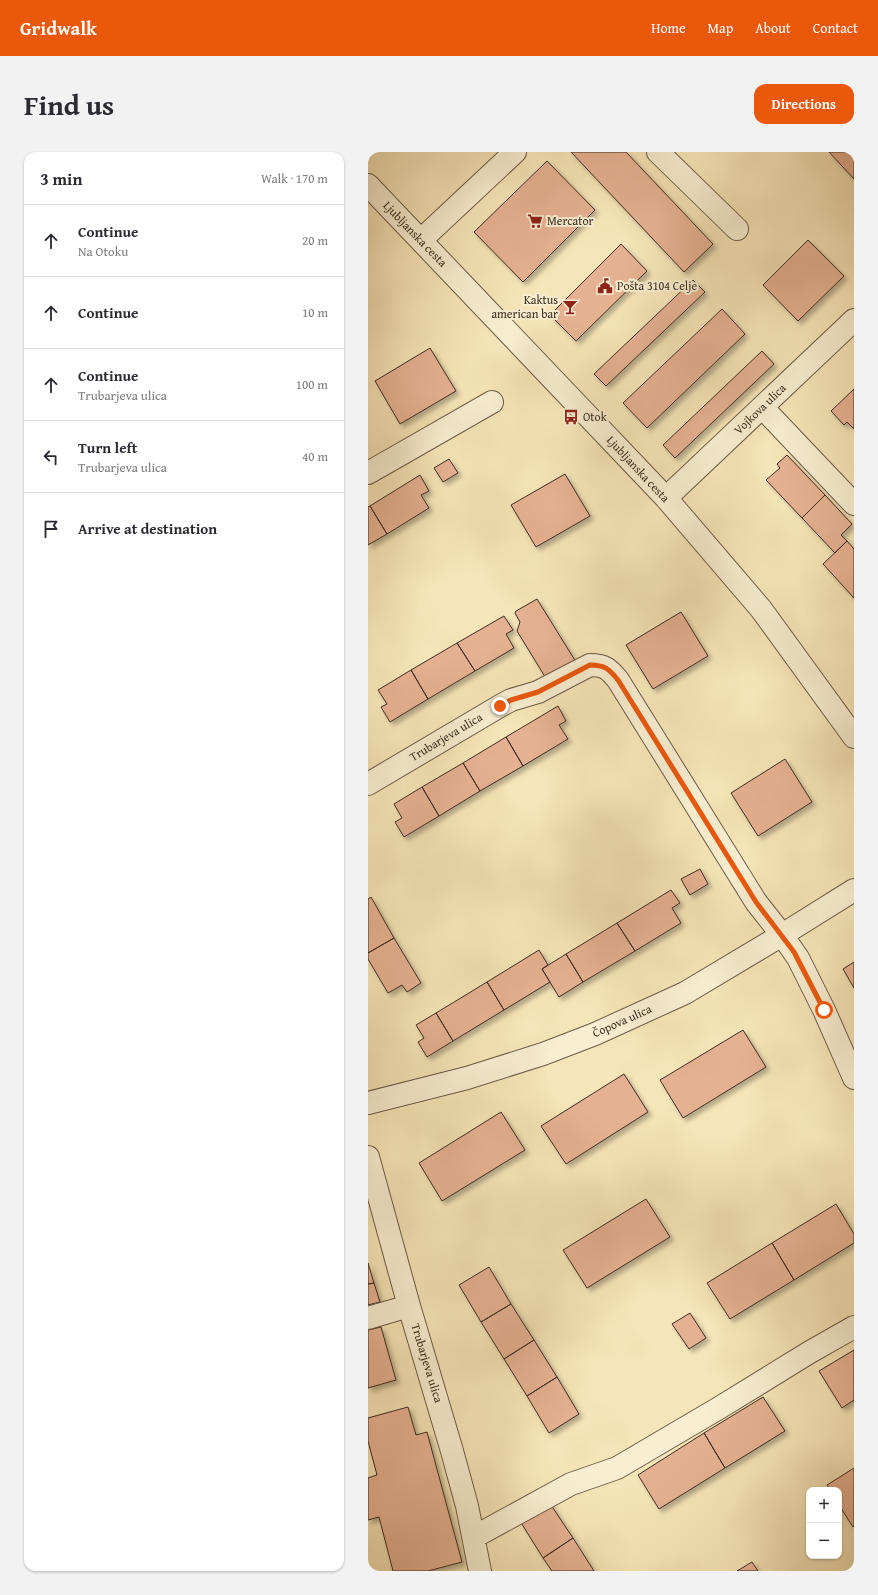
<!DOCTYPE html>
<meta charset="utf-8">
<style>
:root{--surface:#fff;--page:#f2f2f3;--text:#2b2b33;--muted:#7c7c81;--line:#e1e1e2;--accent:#ea580c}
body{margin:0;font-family:"Gentium Book Plus",serif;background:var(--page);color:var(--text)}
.controls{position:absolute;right:12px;bottom:12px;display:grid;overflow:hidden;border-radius:8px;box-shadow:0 1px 3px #0004}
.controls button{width:36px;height:36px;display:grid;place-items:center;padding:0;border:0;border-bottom:1px solid var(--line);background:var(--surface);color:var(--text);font:20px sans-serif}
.stop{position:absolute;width:12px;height:12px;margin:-9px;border:3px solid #ea580c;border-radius:50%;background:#fff}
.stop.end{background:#ea580c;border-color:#fff;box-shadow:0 1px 4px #0008}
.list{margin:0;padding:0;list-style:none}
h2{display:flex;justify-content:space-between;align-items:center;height:52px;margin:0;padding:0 16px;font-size:17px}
h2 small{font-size:13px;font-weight:400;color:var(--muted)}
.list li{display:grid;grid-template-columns:26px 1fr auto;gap:12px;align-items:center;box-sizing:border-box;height:72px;padding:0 16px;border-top:1px solid var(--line)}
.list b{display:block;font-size:15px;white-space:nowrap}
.list p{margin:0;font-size:13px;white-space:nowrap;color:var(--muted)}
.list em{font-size:13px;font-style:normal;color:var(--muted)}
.icon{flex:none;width:22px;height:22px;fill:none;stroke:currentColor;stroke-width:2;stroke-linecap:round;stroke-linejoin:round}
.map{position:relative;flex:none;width:486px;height:1419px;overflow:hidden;border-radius:12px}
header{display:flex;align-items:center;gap:24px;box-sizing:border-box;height:56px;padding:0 20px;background:var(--accent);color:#fff}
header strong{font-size:19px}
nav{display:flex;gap:22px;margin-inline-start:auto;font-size:14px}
.intro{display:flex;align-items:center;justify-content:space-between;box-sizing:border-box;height:96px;padding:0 24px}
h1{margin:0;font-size:28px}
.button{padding:10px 18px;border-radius:12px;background:var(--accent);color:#fff;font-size:14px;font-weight:700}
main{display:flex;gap:24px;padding:0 24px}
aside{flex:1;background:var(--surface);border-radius:12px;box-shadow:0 1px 3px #0004}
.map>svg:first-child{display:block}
.building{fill:#e6b192;stroke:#3d2d20;filter:url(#shadow)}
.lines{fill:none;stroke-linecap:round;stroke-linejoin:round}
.minor-casing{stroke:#6b5b46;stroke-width:24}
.minor{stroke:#f9eed1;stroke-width:22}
.route{stroke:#ea580c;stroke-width:5}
.labels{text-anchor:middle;stroke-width:4;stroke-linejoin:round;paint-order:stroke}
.poi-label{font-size:12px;fill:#3d2d20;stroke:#f9eed1;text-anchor:start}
.street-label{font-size:12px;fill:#3d2d20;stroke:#f9eed1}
</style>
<header>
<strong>Gridwalk</strong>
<nav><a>Home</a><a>Map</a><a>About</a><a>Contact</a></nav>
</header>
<div class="intro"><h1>Find us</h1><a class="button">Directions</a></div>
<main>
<aside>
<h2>3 min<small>Walk · 170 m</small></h2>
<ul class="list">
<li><svg class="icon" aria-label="ahead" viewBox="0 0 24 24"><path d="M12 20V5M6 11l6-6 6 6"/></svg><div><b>Continue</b><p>Na Otoku</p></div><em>20 m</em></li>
<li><svg class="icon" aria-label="ahead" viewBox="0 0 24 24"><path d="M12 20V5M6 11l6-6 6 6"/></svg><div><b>Continue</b></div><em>10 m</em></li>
<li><svg class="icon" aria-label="ahead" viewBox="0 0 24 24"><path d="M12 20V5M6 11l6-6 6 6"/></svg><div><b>Continue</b><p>Trubarjeva ulica</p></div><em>100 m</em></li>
<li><svg class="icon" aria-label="left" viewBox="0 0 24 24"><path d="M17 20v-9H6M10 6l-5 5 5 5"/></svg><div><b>Turn left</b><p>Trubarjeva ulica</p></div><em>40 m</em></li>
<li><svg class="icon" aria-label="arrive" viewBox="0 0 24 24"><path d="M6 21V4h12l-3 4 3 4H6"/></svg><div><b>Arrive at destination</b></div></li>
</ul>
</aside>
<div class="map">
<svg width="486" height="1419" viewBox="0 0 486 1419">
<defs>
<filter id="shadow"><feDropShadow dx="3.5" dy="3.5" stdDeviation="2" flood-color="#0004"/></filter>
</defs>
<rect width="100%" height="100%" fill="#f6e5b8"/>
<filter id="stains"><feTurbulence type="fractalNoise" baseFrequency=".005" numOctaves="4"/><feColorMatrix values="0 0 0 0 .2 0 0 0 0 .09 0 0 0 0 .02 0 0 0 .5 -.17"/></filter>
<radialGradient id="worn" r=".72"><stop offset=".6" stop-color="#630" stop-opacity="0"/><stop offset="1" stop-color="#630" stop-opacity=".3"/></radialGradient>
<path class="building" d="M203,0H258L345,92L316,120Z
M461,0H486V27Z
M179,9L227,58L155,130L106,80Z
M440,88L476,124L430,169L395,133Z
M253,92L279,119L208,189L182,163Z
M325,128L337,140L238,234L226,222Z
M354,157L377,182L279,276L255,251Z
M62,196L88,239L32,272L7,229Z
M394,199L406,212L307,306L295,293Z
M486,237V277L479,270L476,273L463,259Z
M419,303L457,343L434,366L398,328L412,316L409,312Z
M81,307L90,321L75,330L66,316Z
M197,322L222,364L168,395L143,353Z
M52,323L61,339L53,343L61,356L19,382L2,354Z
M457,343L484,372L473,383L479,389L467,401L434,366Z
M2,354L19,382L0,393V355Z
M479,389L486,397V446L455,412Z
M169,447L208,510L179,528L149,479L152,470L147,461L148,459Z
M313,460L340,504L285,537L258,493Z
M136,464L145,478L138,482L146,496L107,519L89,491Z
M89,491L107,519L60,547L43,518Z
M43,518L60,547L22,570L13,555L19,552L10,538Z
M190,554L198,569L191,573L200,587L155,614L138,585Z
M138,585L155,614L112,639L95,611Z
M417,607L444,650L390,684L363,641Z
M95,611L112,639L71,664L54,635Z
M54,635L71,664L36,685L27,670L34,666L26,652Z
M332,717L340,732L322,743L313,727Z
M303,738L312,751L304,756L313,771L267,799L249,771Z
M3,745L26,786L0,801V747Z
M249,771L267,799L215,830L198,802Z
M26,786L53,831L39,840L34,833L20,841L0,807V801Z
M171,798L180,813L174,817L182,830L136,858L119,830Z
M198,802L215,830L191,845L174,817Z
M486,810V836L475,817Z
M119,830L136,858L85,889L68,861Z
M68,861L85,889L59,905L50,890L56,886L48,873Z
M375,878L398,915L315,966L292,928Z
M256,922L280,960L198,1012L173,974Z
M133,960L157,998L74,1049L51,1011Z
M278,1047L302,1085L219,1136L195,1098Z
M468,1052L486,1082V1091L426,1128L404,1091Z
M404,1091L426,1128L362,1167L339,1131Z
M0,1111L6,1131L0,1132Z
M121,1115L143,1152L113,1170L91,1133Z
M6,1131L12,1150L0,1153V1132Z
M143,1152L166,1188L136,1207L113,1170Z
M322,1161L338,1186L321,1197L304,1172Z
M13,1175L28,1228L0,1236V1178Z
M166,1188L189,1225L159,1244L136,1207Z
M486,1198V1248L474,1256L451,1219Z
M189,1225L211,1262L181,1281L159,1244Z
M395,1245L417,1279L357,1316L336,1281Z
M40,1255L48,1283L59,1280L94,1410L60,1419H25L11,1365L0,1368V1326L9,1323L0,1289V1266Z
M336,1281L357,1316L291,1357L270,1323Z
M486,1316V1374L485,1375L471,1353V1338H462L459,1333Z
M181,1350L205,1386L175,1406L152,1369Z
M205,1386L226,1419H184L175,1406Z
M384,1410L390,1419H369Z"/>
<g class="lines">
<g class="minor-casing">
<path id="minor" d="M290,0L369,77
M0,33L298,346L393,457L486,585
M53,88L147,0
M394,255L486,352
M0,321L124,250
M298,346L486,168
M0,632L132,554L143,548L170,540L222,513C237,513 241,517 250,528L388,750L414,783L430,806L456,858L486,926
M0,951L99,926L175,902L227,882L317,841L414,783L486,738
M0,1005L41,1154L84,1299L99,1354L112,1419
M0,1166L41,1154
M106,1385L203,1332L249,1316L351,1256L442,1200L486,1175"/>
</g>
<use href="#minor" class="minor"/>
</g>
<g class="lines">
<path class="route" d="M132,554L143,548L170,540L222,513C237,513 241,517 250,528L388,750L426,800L456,858"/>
</g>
<defs>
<g id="supermarket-bare" transform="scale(1.2)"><path d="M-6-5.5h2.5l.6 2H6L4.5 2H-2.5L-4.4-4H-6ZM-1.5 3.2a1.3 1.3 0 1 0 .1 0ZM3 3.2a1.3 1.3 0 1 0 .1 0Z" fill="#8f2418" stroke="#f9eed1" stroke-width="2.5" paint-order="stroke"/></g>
<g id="civic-bare" transform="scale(1.2)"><path d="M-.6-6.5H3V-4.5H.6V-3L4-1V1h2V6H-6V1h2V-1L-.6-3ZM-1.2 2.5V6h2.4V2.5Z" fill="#8f2418" stroke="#f9eed1" stroke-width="2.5" paint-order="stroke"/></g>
<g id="bar-bare" transform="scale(1.2)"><path d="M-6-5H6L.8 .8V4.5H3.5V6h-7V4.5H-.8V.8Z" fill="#8f2418" stroke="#f9eed1" stroke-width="2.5" paint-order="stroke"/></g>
<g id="bus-bare" transform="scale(1.2)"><path d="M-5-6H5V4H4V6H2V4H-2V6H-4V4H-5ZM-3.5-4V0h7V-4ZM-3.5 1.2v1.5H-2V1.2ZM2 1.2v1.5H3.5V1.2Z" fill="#8f2418" stroke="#f9eed1" stroke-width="2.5" paint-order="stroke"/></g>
</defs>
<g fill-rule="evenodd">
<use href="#supermarket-bare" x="167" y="69"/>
<use href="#civic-bare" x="237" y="134"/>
<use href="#bar-bare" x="202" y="155"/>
<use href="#bus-bare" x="203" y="265"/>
</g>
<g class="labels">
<g class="poi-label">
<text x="179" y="73">Mercator</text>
<text x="249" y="138">Pošta 3104 Celje</text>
<text x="190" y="152" text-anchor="end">Kaktus<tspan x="190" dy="14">american bar</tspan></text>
<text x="215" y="269">Otok</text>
</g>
<g class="street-label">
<text transform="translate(47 82) rotate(46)" y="4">Ljubljanska cesta</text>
<text transform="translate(392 257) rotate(-44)" y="4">Vojkova ulica</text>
<text transform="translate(270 317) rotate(47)" y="4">Ljubljanska cesta</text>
<text transform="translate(78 585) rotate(-31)" y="4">Trubarjeva ulica</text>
<text transform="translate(254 869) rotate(-24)" y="4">Čopova ulica</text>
<text transform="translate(59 1211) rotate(73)" y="4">Trubarjeva ulica</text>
</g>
</g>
<rect width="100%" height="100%" filter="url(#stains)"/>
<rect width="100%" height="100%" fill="url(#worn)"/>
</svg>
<div class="controls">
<button>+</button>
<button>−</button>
</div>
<div class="stop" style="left:456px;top:858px"></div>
<div class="stop end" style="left:132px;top:554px"></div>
</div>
</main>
